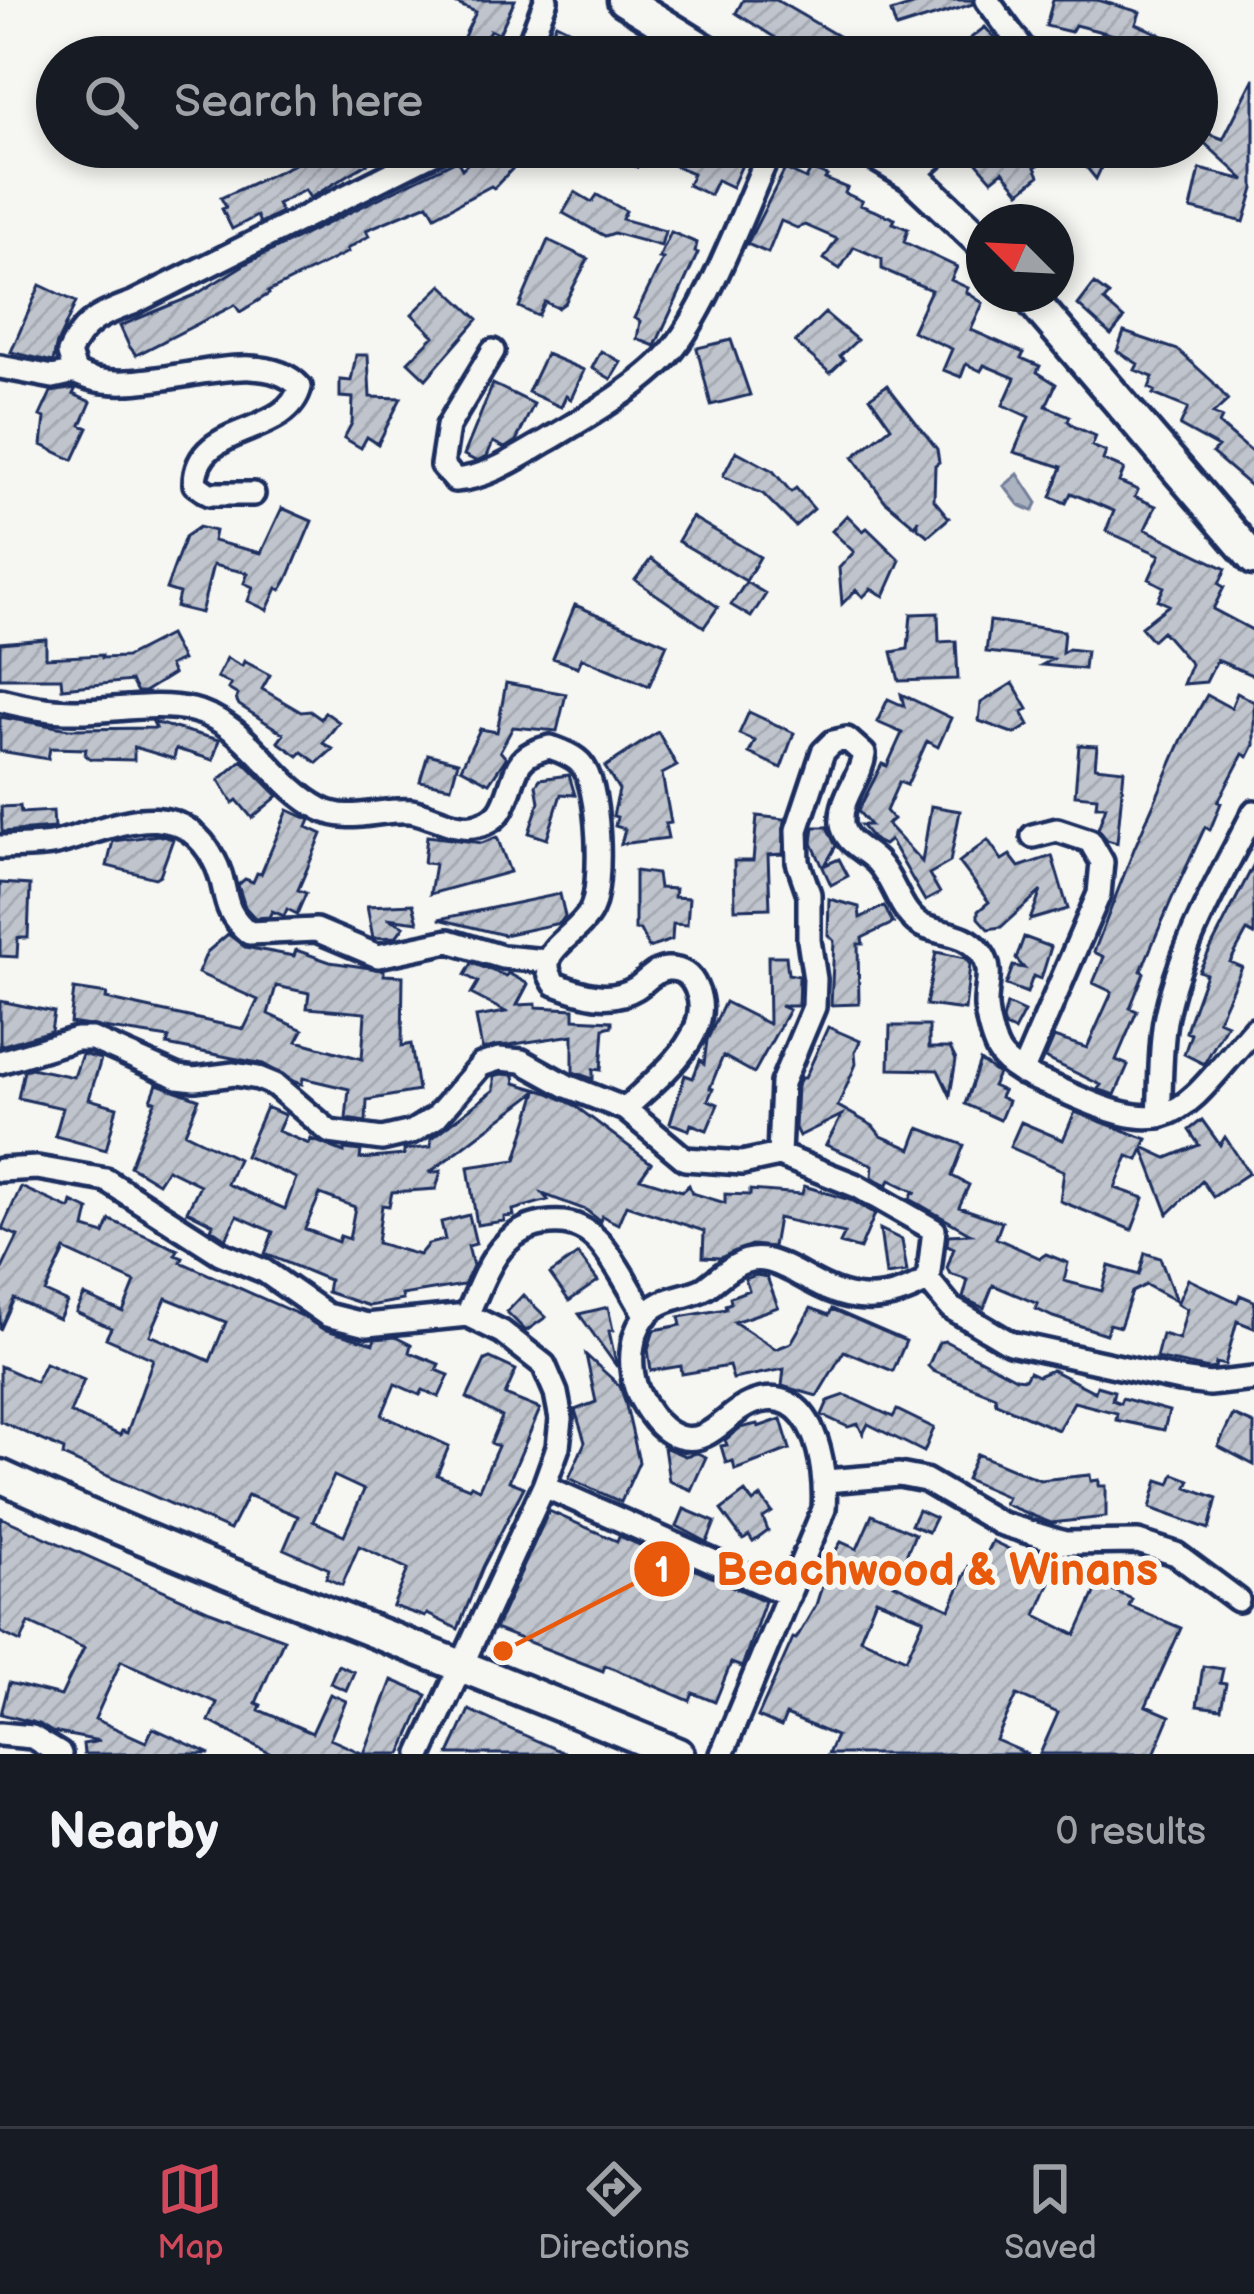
<!DOCTYPE html>
<style>
:root{--surface:#171b24;--page:#20242c;--text:#f1f3f6;--muted:#9ea1a6;--line:#363941;--accent:#d1495b}
body{margin:0;font-family:"Balsamiq Sans",sans-serif;background:var(--page);color:var(--text)}
.compass{position:absolute;left:966px;top:204px;width:108px;height:108px;border-radius:50%;background:var(--surface);box-shadow:0 6px 18px #0003;rotate:294deg}
.list{margin:0;padding:0;list-style:none}
h2{display:flex;justify-content:space-between;align-items:center;height:156px;margin:0;padding:0 48px;font-size:51px}
h2 small{font-size:39px;font-weight:400;color:var(--muted)}
.icon{flex:none;width:66px;height:66px;fill:none;stroke:currentColor;stroke-width:2;stroke-linecap:round;stroke-linejoin:round}
.map{position:relative;flex:none;width:1254px;height:1754px;overflow:hidden}
.search{position:absolute;background:var(--surface);box-shadow:0 6px 18px #0003;left:36px;right:36px;top:36px;height:132px;display:flex;align-items:center;gap:30px;box-sizing:border-box;padding:0 42px;border-radius:66px;color:var(--muted);font-size:45px}
.sheet{height:372px;background:var(--surface)}
nav{display:flex;justify-content:space-around;align-items:center;box-sizing:border-box;height:168px;border-top:3px solid var(--line);background:var(--surface);font-size:33px;color:var(--muted)}
nav a{display:grid;justify-items:center;gap:6px}
nav .on{color:var(--accent)}
.map>svg:first-child{display:block}
.water{fill:url(#water-ripples);stroke:#717e99;stroke-width:3}
.building{fill:url(#building-hatch);stroke:#1b2f5e;stroke-width:3;fill-rule:evenodd}
.lines{fill:none;stroke-linecap:round;stroke-linejoin:round}
.street-casing{stroke:#1b2f5e;stroke-width:30}
.secondary-casing{stroke:#1b2f5e;stroke-width:39}
.street{stroke:#f6f6f2;stroke-width:21}
.secondary{stroke:#f6f6f2;stroke-width:30}
.leader{fill:none;stroke:#e8590c;stroke-width:4.5}
.callout-dot{fill:#e8590c;stroke:#f6f6f2;stroke-width:4.5}
.mark-label{font-size:36px;text-anchor:middle;font-weight:bold;fill:#fff}
.callout-label{font-size:45px;text-anchor:middle;font-weight:bold;fill:#e8590c;stroke:#f6f6f2;stroke-width:10;stroke-linejoin:round;paint-order:stroke}
</style>
<div class="map">
<svg width="1254" height="1754" viewBox="0 0 1254 1754">
<defs>
<pattern id="water-ripples" width="26" height="14" patternUnits="userSpaceOnUse" patternTransform="scale(3)"><rect width="26" height="14" fill="#abb2c0"/><path d="M2 4q2-2 4 0t4 0M15 11q2-2 4 0t4 0" fill="none" stroke="#8a919f"/></pattern>
<pattern id="building-hatch" width="6" height="6" patternUnits="userSpaceOnUse" patternTransform="scale(3)"><rect width="6" height="6" fill="#c0c4cd"/><path d="M-1 1l2-2M0 6l6-6M5 7l2-2" fill="none" stroke="#a4a9b2"/></pattern>
</defs>
<rect width="100%" height="100%" fill="#f6f6f2"/>
<filter id="ink" filterUnits="userSpaceOnUse"><feTurbulence type="fractalNoise" baseFrequency=".00833" numOctaves="2"/><feDisplacementMap in="SourceGraphic" scale="24" xChannelSelector="R" yChannelSelector="G"/><feConvolveMatrix kernelMatrix="1 2 1 2 8 2 1 2 1" color-interpolation-filters="sRGB"/></filter>
<g filter="url(#ink)">
<path class="water" d="M1018,474L1037,503L1033,511L1019,505L1004,486Z"/>
<path class="building" d="M448,0H515L499,34L490,30L477,57H454L476,12Z
M743,0H776L874,57H806L736,13Z
M928,0H972L973,4L896,28L891,12Z
M1053,0H1097L1140,12L1136,24L1160,34L1150,57L1114,51V35L1075,25L1071,32L1046,26Z
M556,23L595,42L589,57H556L558,52L545,47Z
M985,27L1005,50L997,57H974L963,44Z
M1254,78V189L1244,222L1191,209L1200,169L1245,180L1197,136V129L1223,139Z
M315,147H369L375,159L310,198L305,190L277,204L281,212L260,223L257,216L232,229L222,209L226,207L221,198L318,153Z
M493,147H533L494,188L491,186L435,216L428,204L366,230L369,236L347,249L348,252L268,292L269,294L240,312L235,305L136,355L129,346L120,326L195,295L247,263L457,160L462,169L480,151L484,156Z
M596,147H692L707,153L710,147H750L732,187L717,180L710,195L688,185L693,173L644,153L637,167Z
M984,147H1111L1096,179L1083,163L1060,152L1035,167L1039,176L1020,192L1003,171L992,180L972,157Z
M785,169L806,179L811,169L827,176L825,179L847,188L845,193L862,201L860,205L895,219L893,223L908,229L904,242L957,267L951,280L968,288L966,292L983,303L971,330L1024,353L1021,358L1040,366L1037,372L1056,384L1046,406L1070,416L1068,421L1075,427L1096,436L1092,446L1106,452L1103,460L1124,469L1119,482L1138,490L1135,497L1156,506L1145,529L1226,569L1219,584L1224,587L1213,609L1254,631V676L1217,660L1206,682L1183,684L1191,664L1162,631L1152,640L1141,627L1169,605L1158,600L1164,587L1149,579L1160,555L1106,531L1114,511L1071,493L1066,503L1051,497L1062,467L1014,452L1029,417L1003,405L1015,378L984,365L981,371L966,364L961,377L943,370L952,349L912,331L931,290L882,269V259L854,247L840,269L824,259L837,239L805,225L797,228L781,221L768,253L747,244Z
M575,192L592,202L597,195L626,211L622,219L665,231L661,246L614,233L605,236L563,213Z
M671,232L697,243L695,252L698,253L655,346L637,339L640,321L634,318L663,259L659,258Z
M548,240L588,259L565,303L558,308L545,302L538,316L519,307Z
M1094,284L1109,295L1104,301L1124,319L1111,335L1078,305Z
M40,285L76,302L56,346L53,362L11,352Z
M442,285L478,319L426,379L408,362L434,336L412,314Z
M825,313L857,340L840,356L844,360L830,373L795,342Z
M1124,332L1178,350L1213,382L1228,400L1213,414L1222,418L1219,424L1254,454V489L1212,453L1218,447L1180,426L1188,408L1153,394L1155,391L1149,388L1153,377L1135,370L1138,364L1117,351Z
M731,340L750,395L711,405L697,348Z
M601,351L621,362L611,379L592,368Z
M546,354L584,370L571,399L566,396L561,407L528,392Z
M356,355H368L370,397L401,398L378,444L367,437L361,448L344,438L352,423L353,398L340,397V380L351,381Z
M493,384L534,404L516,441L505,448L493,442L487,456L476,461L464,455Z
M887,385L937,449L939,462L935,465L934,500L949,518L928,536L918,528V519L915,526L885,501L853,457L891,427L870,397Z
M76,388L73,394L91,402L81,425L88,428L73,460L42,445L45,418L40,416L51,392Z
M736,451L773,471L791,492L796,488L814,509L795,526L763,494L723,476Z
M282,508L312,521L287,580L281,590L277,588L267,610L248,601L253,587L244,583L248,573L213,565L201,613L176,607L179,593L166,589L185,537L199,527L215,531L213,541L261,553Z
M847,515L863,531L867,528L900,560L884,596L871,589L863,597L856,590L842,604L839,568L854,552L832,531Z
M692,517L760,557L746,581L678,541Z
M651,559L718,607L704,627L635,580Z
M746,582L766,594L751,617L731,605Z
M575,605L667,644L649,686L582,658L578,667L553,658Z
M938,613L939,642L956,641L958,679L899,681L892,652L908,649L911,614Z
M990,621L1064,631L1062,653L1069,649L1086,651L1084,669L1042,665L1053,659L986,652Z
M169,635L182,660L169,666L173,674L144,692H137L131,681L62,688L61,678H0V643L46,639V658L102,655V658L126,657Z
M227,658L242,666L244,661L270,675L262,689L301,712L310,711L321,719L325,712L339,722L323,743L333,749L317,763L302,752L298,756L278,742L284,734L239,705L236,699L238,695L228,689L231,684L217,677Z
M506,683L566,694L557,731L513,727L500,751L506,758L489,783L461,768L480,729L497,732Z
M1013,683L1028,709L1022,712L1029,725L1015,734L979,721L981,703Z
M1237,693L1254,702V745L1248,757L1243,754L1218,802L1221,803L1210,830L1205,827L1173,896L1141,971L1144,973L1130,1008L1137,1011L1116,1060L1128,1065L1115,1095L1103,1091L1098,1089L1101,1085L1045,1058L1054,1037L1087,1048L1112,992L1093,983L1104,957L1094,952L1134,849L1182,739L1207,695L1231,708Z
M901,694L951,718L938,747L927,741L907,785L899,782L886,811L893,819L887,824L922,862L931,806L960,811L950,862L929,874L940,893L925,901L890,840L884,845L874,840L861,825H870L858,811L882,764L887,766L902,733L877,722L888,699L904,706Z
M749,712L794,733L781,768L749,753L755,741L739,734Z
M0,717L69,729L156,728L153,722L219,740L213,760L176,749L174,759L134,747V760L91,759L85,755L86,749L50,748L48,759L0,751Z
M658,732L677,766L662,774L671,823L665,824L668,838L621,844L625,829L615,826L617,817L613,816L619,790L605,767Z
M1079,745L1097,746L1095,767L1124,770L1117,843L1107,840L1098,829L1106,806H1096L1097,797L1075,795Z
M428,754L458,762L451,787L420,781Z
M242,760L278,796L252,818L237,800L233,803L219,780Z
M569,775L575,795L561,794L547,839L529,833L539,802L536,785L540,779Z
M20,806L21,813L53,811L54,828L2,832L1,807Z
M288,810L310,820L307,827L322,834L298,890L306,893L297,914L287,909L284,916L272,911L269,917L255,918L245,907L238,885L245,879L253,882L257,873L261,874Z
M757,816L785,819L783,854L768,855L770,908L735,909L734,861H753Z
M814,827H827L836,846L825,865L839,859L848,876L831,885L812,843Z
M158,835L173,839L160,875L155,878L107,866L113,841Z
M427,836L482,843L497,837L510,872L430,894L435,864L424,863Z
M988,840L1002,860L1010,855L1019,867L1052,856L1068,909L1030,920L1041,891L1001,927L988,929L978,918V911L989,902L959,862Z
M1254,864V935L1247,931L1230,962L1242,967L1218,1020L1227,1024L1204,1064L1184,1054L1191,1034L1186,1032L1188,1024L1206,974L1199,971Z
M635,871L657,874L659,888L675,889L674,897L689,898L687,925L673,924L672,940L649,948L640,930H635Z
M0,883L30,885L28,938H18L17,957L0,956Z
M560,894L565,916L560,923L504,935L439,919Z
M829,899L859,907L860,918L884,906L893,923L862,938L863,944H858L859,1004L831,1005L834,941L828,935Z
M413,904L418,922L387,918L404,926L396,937L373,938L367,906Z
M228,934L245,947L294,956L296,950L330,962L384,970V975L403,976L402,1046L411,1044L418,1091L367,1100L366,1122L346,1119L349,1089L303,1078L302,1084L295,1082L263,1064L167,1045L169,1038L70,1023L74,989L107,994L106,999L244,1029L258,1000L198,973L207,952ZM276,986L309,993L307,1008L365,1013L362,1059L297,1041L303,1030L268,1014Z
M1024,937L1051,947L1041,979L1033,976L1027,993L1006,985L1013,966L1024,968L1016,959Z
M936,952L965,958L970,965L965,1010L926,1005Z
M768,956H786L788,974L799,976L798,1006H780L789,1010L754,1073L723,1056L710,1088L713,1089L708,1100L718,1104L707,1130L691,1124L689,1130L670,1123L685,1075L693,1078L700,1060L704,1064L707,1040L725,1002L769,1024Z
M472,963L506,976L508,973L528,984L517,1005L536,1004V1007L574,1009V1019L612,1021V1026L604,1028L601,1070L593,1069V1079L573,1072V1035L482,1049L476,1017L506,1012L471,994L478,982L465,975Z
M0,1001L54,1012L51,1031L0,1046Z
M1007,1004L1024,1012L1014,1031L1005,1027L1003,1020Z
M890,1026H929V1048H950L956,1060L950,1095L938,1070L889,1069Z
M828,1027L860,1041L855,1052L856,1064L838,1106L873,1126L881,1136L911,1149L919,1128L964,1145L952,1176L969,1185L959,1207L1002,1222L996,1238L1040,1258L1046,1254L1068,1263L1064,1281L1102,1291L1109,1266L1139,1275L1145,1253L1160,1258L1176,1301L1146,1285L1132,1292L1120,1327L1109,1324L1106,1334L1053,1317L1036,1309L1038,1304L993,1285L984,1308L963,1298L968,1280L950,1274L947,1268L954,1248L947,1245L948,1235L971,1234L910,1199L913,1192L917,1193L890,1180L887,1186L872,1177L873,1165L826,1145L842,1115L799,1136L795,1128L797,1086L801,1078H805Z
M82,1054L101,1059L89,1099L117,1107L106,1150L55,1136L63,1108L18,1098L24,1070L31,1068L74,1077Z
M980,1061L998,1074L992,1086L1003,1091L1000,1097L1008,1101L1000,1120L965,1104Z
M501,1074L514,1075L515,1083L549,1093L574,1105L651,1163L640,1178L682,1191L689,1185L692,1193L725,1203V1194L750,1195V1190L802,1194L804,1186L853,1201L875,1214L860,1249L840,1243L845,1233L778,1218L773,1247L751,1245L720,1258L703,1257L704,1231L626,1205L618,1224L602,1216L600,1221L586,1210L543,1194L548,1200L513,1210L514,1216L504,1217V1221L477,1225L468,1167L516,1160L537,1091L429,1173L441,1171L436,1189L392,1192L389,1206L382,1205L377,1243L419,1255L428,1244L445,1240L441,1222L469,1215L476,1244L468,1246L473,1266L464,1285L402,1295L403,1300L369,1306L327,1292L329,1280L265,1254L273,1232L237,1216L226,1239L211,1229L213,1224L187,1211L200,1185L167,1169L158,1183L130,1166L155,1101L151,1100L157,1084L199,1099L185,1133L238,1159L227,1184L285,1209L296,1178L245,1156L266,1107L285,1115L278,1131L309,1144L311,1139L344,1152V1149L361,1151L360,1159L404,1155V1150L431,1147V1139L494,1090V1076ZM320,1194L355,1207L349,1239L340,1236L338,1242L305,1229Z
M1075,1112L1147,1139L1143,1147L1167,1158L1199,1145L1189,1130L1202,1120L1220,1145L1225,1137L1249,1173L1213,1197L1202,1181L1168,1214L1143,1149L1138,1160L1128,1156L1115,1188L1144,1198L1132,1230L1060,1201L1064,1171L1010,1147L1021,1122L1063,1140Z
M21,1187L70,1209L72,1202L89,1210L85,1228L104,1234L110,1220L178,1250L175,1255L183,1258L181,1262L302,1316L323,1329L373,1344L375,1339L395,1337L411,1345L409,1352L439,1364L436,1370L449,1375L439,1397L423,1390L420,1395L395,1384L382,1415L449,1446L437,1475L469,1488L471,1485L479,1489L498,1446L491,1443L502,1417L467,1398L485,1360L490,1358L516,1370L505,1395L540,1409L509,1481L524,1487L483,1567L458,1629L427,1614L425,1617L393,1606L408,1569L359,1546L342,1585L326,1578L329,1569L284,1549L298,1516L248,1495L230,1530L63,1456L64,1450L0,1421V1366L36,1382L45,1363L84,1380L70,1413L120,1435L122,1431L127,1433L153,1359L106,1338L111,1328L76,1312L84,1295L123,1312L135,1282L65,1250L45,1292L67,1302L59,1319L14,1299L0,1330V1273L18,1236L2,1229ZM166,1298L226,1322L210,1361L150,1335ZM334,1476L364,1490L344,1535L313,1521Z
M880,1229L902,1240L907,1272L886,1275Z
M578,1254L598,1281L569,1301L550,1274Z
M756,1275L767,1277L778,1307L734,1322L776,1349L791,1343L811,1308L829,1315L832,1309L906,1341L893,1371L844,1351L817,1396L782,1386L784,1369L733,1379L729,1366L682,1374L681,1366L651,1371L648,1349L654,1330L681,1325L679,1317L726,1309L725,1305L731,1303L730,1297L749,1290L745,1279Z
M1188,1279L1237,1302L1240,1295L1254,1301V1328L1237,1321L1225,1365L1216,1363L1215,1368L1209,1369L1156,1358L1162,1334L1179,1339L1187,1309L1177,1304Z
M523,1295L546,1317L526,1331L507,1312Z
M608,1307L613,1330L609,1331L617,1367L579,1314Z
M945,1341L1016,1378L1025,1379L1029,1372L1038,1376L1052,1370L1095,1392L1097,1386L1114,1391L1112,1400L1120,1403L1122,1398L1169,1411L1164,1430L1116,1420L1117,1413L1074,1402L1058,1430L996,1403L995,1396L933,1371L928,1366L939,1342Z
M586,1355L620,1386L625,1401L639,1462L621,1502L569,1478L585,1442L575,1410L596,1402Z
M845,1395L893,1417L897,1410L934,1428L924,1452L868,1424L863,1434L858,1424L848,1427L822,1415L828,1401Z
M1233,1415L1254,1424V1465L1218,1446Z
M781,1419L790,1449L735,1470L733,1461L726,1463L721,1446L727,1445L725,1440L740,1428L757,1424L758,1427Z
M664,1447L685,1456L697,1453L706,1457L691,1490L669,1481Z
M977,1454L1040,1480L1090,1475L1091,1481L1099,1480V1486H1106V1517L1051,1523L1004,1504L1007,1497L966,1479Z
M1174,1474L1190,1480L1187,1487L1217,1498L1209,1529L1150,1508L1158,1480L1170,1484Z
M745,1492L753,1503L761,1497L772,1512L763,1518L768,1531L753,1542L749,1536L743,1540L721,1510Z
M684,1509L715,1522L707,1542L677,1526Z
M918,1510L935,1518L928,1532L911,1525Z
M549,1511L617,1541L619,1536L765,1601L742,1667L731,1663L715,1702L693,1693L690,1701L605,1665L603,1671L495,1629Z
M872,1515L915,1534L894,1584L950,1609L972,1559L981,1563L992,1541L1011,1550L1009,1555L1053,1575L1036,1615L1076,1635L1099,1584L1132,1599L1129,1606L1181,1628L1146,1706L1170,1716L1154,1754H1040L1058,1713L1017,1695L996,1740L1028,1754H828L836,1736L786,1715L781,1727L758,1717L793,1638L796,1639L816,1605L831,1558L841,1542L857,1549ZM876,1599L924,1619L906,1659L860,1638Z
M0,1517L210,1611L284,1639L256,1703L261,1705L259,1710L312,1733L330,1694L346,1701L330,1739L364,1754L392,1680L427,1695L401,1754H271L209,1721L217,1703L121,1661L95,1719L146,1742L153,1728L210,1754H84L83,1744L100,1741L52,1732L39,1724L1,1714L9,1683L61,1696L84,1648L29,1623L21,1642L0,1632Z
M338,1665L354,1672L346,1690L330,1683Z
M1203,1666L1223,1669L1220,1683L1226,1684L1221,1709L1197,1706Z
M469,1710L508,1728L567,1754H449Z"/>
<g class="lines">
<g class="street-casing">
<path id="street" d="M987,0L1029,57
M524,57L546,0
M912,176L945,147
M493,351L448,426L442,465L455,480C488,478 520,456 548,440C585,418 641,386 669,354C708,310 746,204 772,147
M0,367L53,377L75,372
M253,494H209L195,484C195,421 287,439 300,387C254,336 136,407 75,372L69,353C83,321 102,314 133,303L445,147
M0,700C23,706 49,711 73,711C112,712 153,701 192,710C249,723 271,783 321,809C349,824 381,808 411,811C431,814 452,829 473,826C510,821 506,789 519,765C526,753 539,750 550,747C561,751 575,756 582,765C600,786 603,886 591,910C582,929 554,943 549,959C546,969 550,976 555,984C581,994 610,1004 636,988C646,982 654,970 667,969C681,968 691,975 696,988C718,1035 652,1082 625,1109
M0,847C18,846 38,847 56,843C110,829 177,790 214,860C231,891 217,906 249,933L316,930L378,956L449,941L502,957L547,961
M0,1062L76,1039H92L178,1077L195,1079L234,1074L258,1078L275,1085L330,1132L382,1139L412,1132L436,1117L481,1065L499,1059L522,1061L567,1086L625,1109L685,1159L742,1163L779,1155L857,1186L934,1230L928,1280L951,1308L1010,1343L1180,1380L1209,1384L1254,1379
M1022,1073L1099,894L1102,862L1090,841L1057,830L1033,836
M1159,1116C1161,1085 1160,1052 1165,1021C1179,947 1220,879 1254,812
M779,1155L782,1083L814,1007L815,979L809,940V894L798,862L797,830L823,752L833,742L847,739L864,754C861,779 840,796 842,823C844,843 865,849 877,862C895,880 900,917 925,927C946,935 968,933 982,954C994,971 985,987 986,1007C987,1020 992,1039 998,1051C1009,1071 1039,1080 1059,1089C1175,1143 1178,1116 1254,1029
M0,1170L37,1168L106,1180L220,1253L264,1271L327,1315L367,1325L467,1315L502,1332L544,1365L556,1393L561,1419L558,1447L544,1486L421,1754
M467,1315C486,1274 498,1227 550,1223C570,1221 587,1228 600,1243C618,1264 632,1293 646,1316
M826,1481L899,1475L925,1480L999,1523L1065,1543L1138,1542L1176,1554L1238,1600
M544,1486L789,1595
M0,1734L32,1737L60,1754
M722,1754L824,1509C827,1469 815,1378 750,1404C726,1414 709,1446 679,1437C661,1432 649,1414 641,1399C625,1370 628,1319 662,1303C676,1296 691,1296 705,1288C715,1281 724,1272 735,1266C790,1233 828,1339 928,1280"/>
</g>
<g class="secondary-casing">
<path id="secondary" d="M624,0L716,57
M864,147L912,176L984,244
M1027,294L1254,559
M0,1476C222,1577 452,1659 678,1754"/>
</g>
<use href="#street" class="street"/>
<use href="#secondary" class="secondary"/>
</g>
</g>
<path class="leader" d="M503 1651L662 1569"/>
<g class="callout-dot">
<circle cx="503" cy="1651" r="12"/>
<circle cx="662" cy="1569" r="30"/>
</g>
<g class="mark-label">
<text x="662" y="1582">1</text>
</g>
<g class="callout-label">
<text x="937" y="1585">Beachwood &amp; Winans</text>
</g>
</svg>
<svg class="compass" viewBox="-18 -18 36 36"><path d="M0-13l5 13h-10z" fill="#e53935"/><path d="M0 13l5-13h-10z" fill="#9ea1a6"/></svg>
<div class="search"><svg class="icon" aria-label="search" viewBox="0 0 24 24"><circle cx="10" cy="10" r="6"/><path d="M15 15l6 6"/></svg>Search here</div>
</div>
<section class="sheet">
<h2>Nearby<small>0 results</small></h2>
<ul class="list">
</ul>
</section>
<nav>
<a class="on"><svg class="icon" aria-label="map" viewBox="0 0 24 24"><path d="M3 6l6-2 6 2 6-2v14l-6 2-6-2-6 2zM9 4v14M15 6v14"/></svg>Map</a>
<a><svg class="icon" aria-label="directions" viewBox="0 0 24 24"><path d="M12 3l9 9-9 9-9-9zM9 14v-3h6M13 9l2 2-2 2"/></svg>Directions</a>
<a><svg class="icon" aria-label="saved" viewBox="0 0 24 24"><path d="M7 4h10v16l-5-4-5 4z"/></svg>Saved</a>
</nav>
